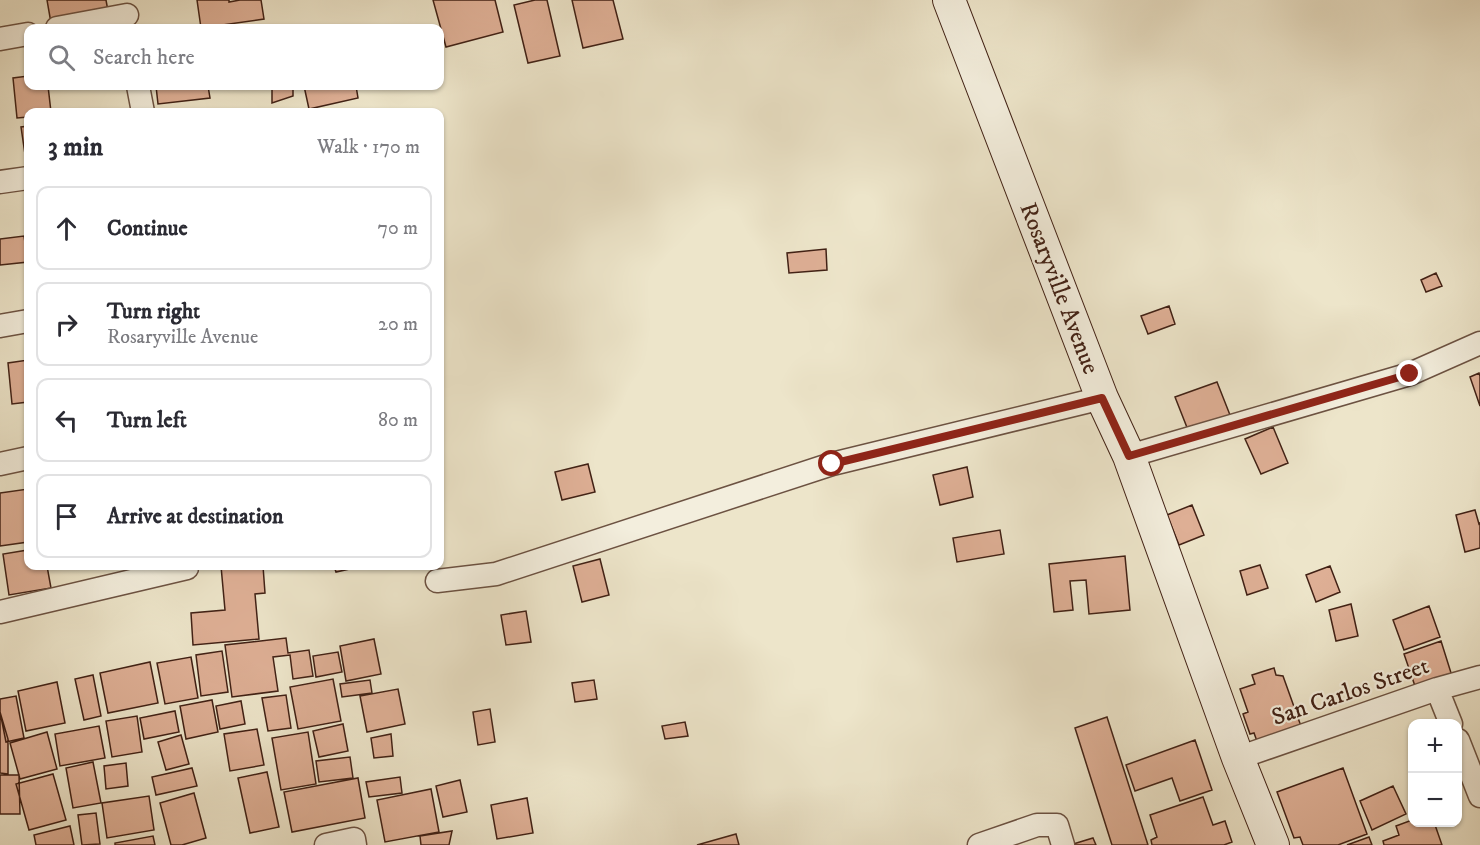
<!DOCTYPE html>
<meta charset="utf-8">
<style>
:root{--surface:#fff;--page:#f7f7f7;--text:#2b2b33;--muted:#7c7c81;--line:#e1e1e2}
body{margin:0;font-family:"IM FELL DW Pica",serif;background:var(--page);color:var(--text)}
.controls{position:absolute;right:18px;bottom:18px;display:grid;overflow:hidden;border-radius:12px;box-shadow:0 2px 4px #0004}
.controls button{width:54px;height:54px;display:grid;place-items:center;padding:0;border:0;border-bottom:2px solid var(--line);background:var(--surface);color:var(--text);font:30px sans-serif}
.stop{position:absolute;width:18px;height:18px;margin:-14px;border:4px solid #8f2418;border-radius:50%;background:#fff}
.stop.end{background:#8f2418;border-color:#fff;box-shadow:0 2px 6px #0008}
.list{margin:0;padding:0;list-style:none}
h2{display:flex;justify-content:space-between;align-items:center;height:78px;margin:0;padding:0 24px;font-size:26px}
h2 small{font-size:20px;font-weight:400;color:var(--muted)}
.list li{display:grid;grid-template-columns:39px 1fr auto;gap:18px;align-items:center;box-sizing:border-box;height:84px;margin:0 12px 12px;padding:0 12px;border:2px solid var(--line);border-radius:12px}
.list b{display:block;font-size:22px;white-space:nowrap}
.list p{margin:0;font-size:20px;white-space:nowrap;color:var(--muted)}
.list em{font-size:20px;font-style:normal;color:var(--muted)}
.icon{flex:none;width:33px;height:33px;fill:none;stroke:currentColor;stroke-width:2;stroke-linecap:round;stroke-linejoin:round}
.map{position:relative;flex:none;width:1480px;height:845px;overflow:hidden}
.search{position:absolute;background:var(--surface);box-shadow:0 2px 4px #0004;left:24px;top:24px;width:420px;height:66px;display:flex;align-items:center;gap:15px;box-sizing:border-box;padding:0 21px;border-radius:12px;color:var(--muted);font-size:22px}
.panel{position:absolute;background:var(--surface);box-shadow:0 2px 4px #0004;left:24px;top:108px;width:420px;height:462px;border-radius:12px}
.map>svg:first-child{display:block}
.building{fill:#deaf95;stroke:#412115;stroke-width:1.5}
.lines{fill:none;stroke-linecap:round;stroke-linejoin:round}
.street-casing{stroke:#6c5242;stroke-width:25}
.secondary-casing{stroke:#412115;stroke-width:34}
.street{stroke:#f3eedd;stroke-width:22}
.secondary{stroke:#f3eedd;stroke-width:32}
.route{stroke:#8f2418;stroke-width:8}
.labels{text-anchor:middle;stroke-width:4.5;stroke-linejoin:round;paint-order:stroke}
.street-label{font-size:24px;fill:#412115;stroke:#f3eedd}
</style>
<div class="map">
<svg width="1480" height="845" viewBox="0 0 1480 845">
<rect width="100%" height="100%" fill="#ede5ca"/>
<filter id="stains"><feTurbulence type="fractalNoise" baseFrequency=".00333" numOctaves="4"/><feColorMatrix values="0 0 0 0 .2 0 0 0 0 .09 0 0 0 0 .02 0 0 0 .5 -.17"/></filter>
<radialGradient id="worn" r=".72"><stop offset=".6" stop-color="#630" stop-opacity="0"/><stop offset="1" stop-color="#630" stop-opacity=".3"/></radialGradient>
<path class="building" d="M47,0H106L108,11L51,23Z
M197,0H229V2L240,0H261L264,19L201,28Z
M433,0H495L503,32L446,47Z
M535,0H547L560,56L528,63L514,5Z
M572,0H613L623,39L583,48Z
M28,76V86H48L51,112H28V117L17,118L13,78Z
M156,86H208L210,98L158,104Z
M272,86H293V96L272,103Z
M304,86H356L358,98L309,109Z
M28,126V168H27L21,127Z
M24,236L28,262L0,265V239Z
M826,249L827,270L789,273L787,253Z
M1436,273L1442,286L1426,292L1421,280Z
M1169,306L1175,324L1148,334L1141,316Z
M28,360V402L12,404L8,363Z
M1479,373L1480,376V406L1470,377Z
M1217,382L1230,415L1188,430L1175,397Z
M1273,427L1288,463L1261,474L1245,439Z
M588,464L595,492L562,500L555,472Z
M967,467L973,497L940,505L933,475Z
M28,489V542L0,546V493Z
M1192,505L1204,535L1179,545L1167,515Z
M1475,510L1479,524L1480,523V548L1465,552L1456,515Z
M1000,530L1004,554L957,562L953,538Z
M28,550V566H47L51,588L9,595L3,554Z
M1125,556L1130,610L1089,614L1086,580L1070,581L1073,610L1054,612L1049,564Z
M600,559L609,595L582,602L573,566Z
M1260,565L1268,588L1247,595L1240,571Z
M221,566H263L265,593L255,594L259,639L193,645L191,613L225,610Z
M334,566H363L336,572Z
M1330,566L1340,592L1316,602L1306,575Z
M1351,604L1358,636L1336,641L1329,610Z
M1429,606L1440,637L1404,650L1393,620Z
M526,611L531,642L506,645L501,615Z
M286,638L288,653L309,650L313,676L293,679L290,655L273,657L278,691L232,697L225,645Z
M374,639L381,674L346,681L340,646Z
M1441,641L1452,676L1416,689L1404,654Z
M222,651L228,692L201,696L196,655Z
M338,652L342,672L316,677L313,656Z
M191,657L198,698L165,704L157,663Z
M150,662L158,703L108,713L100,673Z
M1274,668L1276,675L1283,676L1302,729L1258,744L1254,733L1250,734L1243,714L1248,712L1240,689L1255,684L1252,675Z
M93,675L101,716L84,720L75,679Z
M333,679L341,721L298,729L290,687Z
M370,680L372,693L342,697L340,684Z
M594,680L597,699L575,702L572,683Z
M57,682L65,723L26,731L18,691Z
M398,689L405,724L367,732L360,696Z
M286,695L291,728L268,731L262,698Z
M16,696L24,738L6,742L0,712V699Z
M212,700L218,732L186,739L180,706Z
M241,701L245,724L220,729L216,706Z
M490,709L495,742L478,745L473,712Z
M175,711L179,732L144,739L140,718Z
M0,712L8,739V774L0,773Z
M137,716L142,752L112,757L106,721Z
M1107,717L1148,845H1112L1075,728Z
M685,722L688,736L665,739L662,726Z
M343,724L348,751L319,757L313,731Z
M99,726L105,758L60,766L55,734Z
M257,729L264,765L230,771L224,734Z
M47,732L57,769L20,779L10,743Z
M308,732L316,784L281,790L272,738Z
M391,734L393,756L374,758L371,738Z
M181,735L189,764L166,770L158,742Z
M1195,740L1212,790L1180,801L1172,778L1135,791L1126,765Z
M350,757L353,778L319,782L316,761Z
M93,762L101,803L73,808L66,768Z
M126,763L128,786L106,789L104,766Z
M192,768L197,786L156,795L152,777Z
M1343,768L1367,834L1338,845H1303L1300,837L1294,838L1277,792Z
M267,772L279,827L250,833L238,778Z
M53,774L66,820L29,830L16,784Z
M0,775H19L20,814H0Z
M400,777L402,793L369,797L366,782Z
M358,778L365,818L292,832L284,792Z
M460,780L467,812L443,817L436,786Z
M1393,786L1406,814L1372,830L1360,801Z
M431,789L439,832L385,842L377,800Z
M194,793L206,838L182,845H171L160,803Z
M149,796L154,830L107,838L102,803Z
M1203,797L1213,825L1225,821L1232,842L1224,845H1152L1151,840L1157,837L1150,815Z
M527,798L533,833L497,839L491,805Z
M96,813L100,844L82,845L78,815Z
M1412,820V822H1434L1442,845H1384L1383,841L1399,835L1396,826Z
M70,826L74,845H36L34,835Z
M452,831L449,845H421L420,836Z
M736,834L739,845H697Z
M153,836L155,845H115V843Z
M1369,837L1372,845H1347Z
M1093,838L1096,845H1070Z"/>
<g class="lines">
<g class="street-casing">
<path id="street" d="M57,28L127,15
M0,39L28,34
M138,86L143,112
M0,182L28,178
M0,326L28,321
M1129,456L1410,374L1480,343
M0,464L28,458
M437,581L496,574L832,464L1102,398
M0,612L187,568V566
M1437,689L1451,724
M1458,740L1480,796
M1238,758L1437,689L1480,677
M326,845L354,839L355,845
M979,845L1037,825H1057L1063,845"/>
</g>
<g class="secondary-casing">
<path id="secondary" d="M949,0L1102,398L1129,456L1238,758L1273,845"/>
</g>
<use href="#street" class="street"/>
<use href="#secondary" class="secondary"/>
</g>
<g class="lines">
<path class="route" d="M832,464L1102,398L1129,456L1410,374"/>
</g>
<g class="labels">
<g class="street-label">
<text transform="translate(1060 288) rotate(69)" y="8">Rosaryville Avenue</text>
<text transform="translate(1350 691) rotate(-19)" y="8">San Carlos Street</text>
</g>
</g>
<rect width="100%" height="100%" filter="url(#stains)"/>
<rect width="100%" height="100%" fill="url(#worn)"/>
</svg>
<div class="controls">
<button>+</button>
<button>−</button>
</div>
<div class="stop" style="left:832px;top:464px"></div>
<div class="stop end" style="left:1410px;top:374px"></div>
<div class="search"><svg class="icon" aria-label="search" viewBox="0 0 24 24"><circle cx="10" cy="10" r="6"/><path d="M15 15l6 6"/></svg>Search here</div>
<section class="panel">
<h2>3 min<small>Walk · 170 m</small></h2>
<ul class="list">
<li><svg class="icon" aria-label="ahead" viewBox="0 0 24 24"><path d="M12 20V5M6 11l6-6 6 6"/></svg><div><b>Continue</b></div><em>70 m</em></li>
<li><svg class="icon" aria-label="right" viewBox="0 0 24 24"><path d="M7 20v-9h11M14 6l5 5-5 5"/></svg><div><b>Turn right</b><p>Rosaryville Avenue</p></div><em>20 m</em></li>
<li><svg class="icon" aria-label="left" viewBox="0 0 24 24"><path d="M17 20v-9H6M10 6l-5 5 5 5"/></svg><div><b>Turn left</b></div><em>80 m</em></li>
<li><svg class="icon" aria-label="arrive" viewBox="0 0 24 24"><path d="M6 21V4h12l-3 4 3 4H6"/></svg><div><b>Arrive at destination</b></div></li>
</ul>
</section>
</div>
